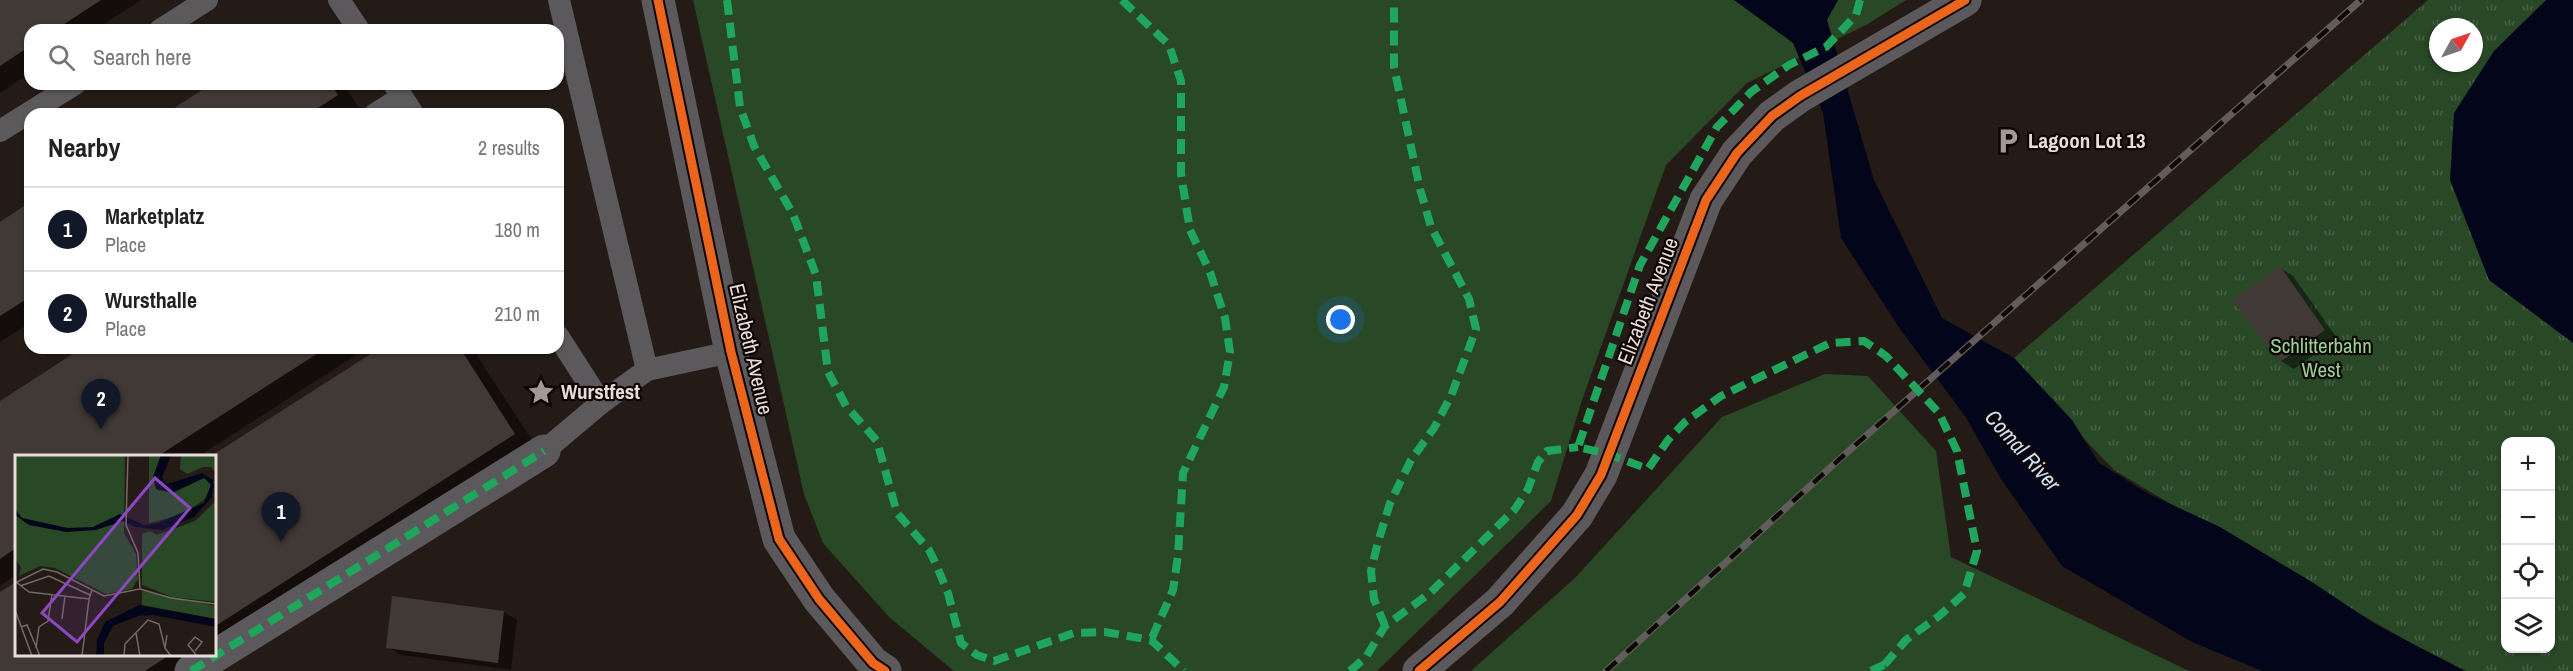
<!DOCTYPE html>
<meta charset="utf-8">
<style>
:root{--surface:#fff;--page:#f6f6f6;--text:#222;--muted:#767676;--line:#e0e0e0;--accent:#111827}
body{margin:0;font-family:"Archivo Narrow",sans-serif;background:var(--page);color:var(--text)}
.controls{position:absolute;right:18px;bottom:18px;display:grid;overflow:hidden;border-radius:12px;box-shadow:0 2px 4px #0004}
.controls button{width:54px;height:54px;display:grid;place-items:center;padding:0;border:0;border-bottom:2px solid var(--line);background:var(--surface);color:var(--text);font:30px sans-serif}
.compass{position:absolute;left:2429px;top:18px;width:54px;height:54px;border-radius:50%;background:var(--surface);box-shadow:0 2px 4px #0004;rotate:50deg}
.you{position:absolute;left:1341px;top:320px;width:21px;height:21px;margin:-15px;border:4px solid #fff;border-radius:50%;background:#1a73e8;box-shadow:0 0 0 9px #1a73e833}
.badge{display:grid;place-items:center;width:39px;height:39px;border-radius:50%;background:var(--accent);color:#fff;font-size:20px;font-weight:700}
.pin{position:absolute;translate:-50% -50px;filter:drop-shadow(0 2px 3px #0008)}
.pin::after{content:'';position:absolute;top:32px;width:21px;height:18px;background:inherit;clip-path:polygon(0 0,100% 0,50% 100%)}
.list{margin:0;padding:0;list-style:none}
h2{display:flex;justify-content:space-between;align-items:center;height:78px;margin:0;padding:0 24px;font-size:26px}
h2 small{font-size:20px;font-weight:400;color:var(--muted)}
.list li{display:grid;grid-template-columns:39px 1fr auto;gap:18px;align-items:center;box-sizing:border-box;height:84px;padding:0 24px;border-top:2px solid var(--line)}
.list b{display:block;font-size:22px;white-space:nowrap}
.list p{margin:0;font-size:20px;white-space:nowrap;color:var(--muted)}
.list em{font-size:20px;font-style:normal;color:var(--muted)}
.icon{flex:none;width:33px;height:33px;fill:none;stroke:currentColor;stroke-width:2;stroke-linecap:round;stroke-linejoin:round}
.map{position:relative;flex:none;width:2573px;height:671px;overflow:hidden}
.search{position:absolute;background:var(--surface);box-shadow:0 2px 4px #0004;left:24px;top:24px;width:540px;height:66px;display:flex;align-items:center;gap:15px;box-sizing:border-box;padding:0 21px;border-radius:18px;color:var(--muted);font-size:22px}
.panel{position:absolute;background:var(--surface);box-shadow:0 2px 4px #0004;left:24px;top:108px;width:540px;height:246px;border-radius:18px}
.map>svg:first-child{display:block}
.grass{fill:#294826}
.park{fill:url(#park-tufts);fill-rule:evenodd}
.water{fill:#03061a}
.shadow{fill:#0007}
.building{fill:#413935}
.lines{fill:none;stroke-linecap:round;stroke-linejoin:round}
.service{stroke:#5b595c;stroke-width:22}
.pedestrian{stroke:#5b595c;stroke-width:33}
.tertiary{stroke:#5b595c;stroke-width:33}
.rail-casing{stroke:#625d5c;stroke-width:7}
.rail{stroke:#0e0604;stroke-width:4.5;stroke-dasharray:14;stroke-linecap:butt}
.quiet{stroke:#20a55d;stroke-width:8;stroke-dasharray:15 8;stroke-linecap:butt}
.cycleway-casing{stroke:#0e0604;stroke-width:13}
.cycleway{stroke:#eb651d;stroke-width:9}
.labels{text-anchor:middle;stroke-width:4.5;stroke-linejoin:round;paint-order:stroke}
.poi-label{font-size:21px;font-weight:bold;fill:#eaddd7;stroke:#0e0604;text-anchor:start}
.street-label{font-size:21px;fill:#eaddd7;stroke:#0e0604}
.park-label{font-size:21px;fill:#96d194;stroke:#0e0604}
.water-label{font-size:22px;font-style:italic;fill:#c9e2fa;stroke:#0e0604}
.inset-river{fill:none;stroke:#03061a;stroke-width:3}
.inset-road{fill:none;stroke:#746963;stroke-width:1.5}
.view{fill:#8c47c3;fill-opacity:0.15;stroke:#8c47c3;stroke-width:3}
.inset-edge{fill:none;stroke:#eaddd7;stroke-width:3}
</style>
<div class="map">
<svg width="2573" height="671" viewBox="0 0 2573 671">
<defs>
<pattern id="park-tufts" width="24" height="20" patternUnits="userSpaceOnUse" patternTransform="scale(1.5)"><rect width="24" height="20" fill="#294826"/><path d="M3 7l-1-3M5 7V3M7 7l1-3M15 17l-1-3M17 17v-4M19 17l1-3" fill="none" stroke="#486245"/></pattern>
</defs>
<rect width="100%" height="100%" fill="#251b16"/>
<path class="grass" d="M693,0H1906L1866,25L1747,83L1666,165L1582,400L1551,501L1377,671H954L889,617L823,543L804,494Z
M1825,374L1868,376L1936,451L1951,557L2189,671H1471L1575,578L1722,417Z"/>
<path class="park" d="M2428,0H2573V671H2467L2413,644L2259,557L2114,470L2062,416L2014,358ZM2438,27H2474V63H2438ZM2506,442H2550V648H2506Z"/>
<path class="water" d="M1734,0H1838L1827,20L1874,180L1942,318L2014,358L2072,420L2099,463L2149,494L2220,527L2312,582L2375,624L2464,671H2262L2192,642L2062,566L2001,479L1965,416L1900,329L1841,238L1823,113L1793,43Z
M2546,0H2573V343L2489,280L2450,180L2454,113L2494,51Z"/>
<path class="shadow" d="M0,0H141L95,30H30V73L0,93Z
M214,84H344L359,108L349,114H168Z
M30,204V323L0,342V223Z
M2280,268L2293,276L2337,338L2294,369L2281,361Z
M84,348H367L199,456H16V575L0,586V403Z
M383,348H472L536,446L214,653V456Z
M16,584V654H212L186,671H0V594Z
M504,612L517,620L511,670L401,655L388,647Z"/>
<path class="building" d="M0,0H101L55,30H30V46L0,66Z
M211,84H331L338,95L309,114H165Z
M30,202V297L0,316V222Z
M2280,266L2325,330L2280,362L2232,300Z
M82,348H326L158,456H16V548L0,559V401Z
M380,348H460L515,434L214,627V456H211Z
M16,582V654H171L145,671H0V592Z
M392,596L504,611L498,663L386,648Z"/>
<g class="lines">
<path class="service" d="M339,0L359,30
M559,0L647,370
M160,30L207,0
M394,84L413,114
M375,114L402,97
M0,131L75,84
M558,336L601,403L647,370L731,352
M544,451L601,403"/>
<path class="pedestrian" d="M191,671L544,451"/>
<path class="tertiary" d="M658,0L731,352L779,539L819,599L873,663L885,671
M1419,671L1500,602L1577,515L1601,475L1706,200L1737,153L1772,116L1800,96L1965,0"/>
<g class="rail-casing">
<path id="rail" d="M1606,671L1843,456L2361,0"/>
</g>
<use href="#rail" class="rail"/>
<path class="quiet" d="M727,0L740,107L754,146L793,214L816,275L828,372L846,406L877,441L897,513L929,550L935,562L948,593L961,643L977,655L994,661L1074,633L1105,632L1151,640L1184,671
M1122,0L1169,45L1181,81V174L1190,230L1210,272L1225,318L1230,352L1224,387L1183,473L1178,556L1173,590L1151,640
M1860,0L1856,15L1826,47L1789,65L1751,92L1717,127L1640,265L1578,447L1608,454L1648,469L1668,440L1685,422L1721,396L1807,354L1830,343L1864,341L1886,356L1939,413L1957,451L1977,551L1964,594L1939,616L1906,640L1884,665V671
M1385,626L1374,599L1371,571L1378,542L1390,503L1411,460L1434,428L1451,396L1476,329L1469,299L1431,227L1420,189L1394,67V0
M191,671L544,451
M1350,671L1366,657L1385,626L1430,593L1515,509L1528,489L1538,462L1547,451L1578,447
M1871,671L1884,665"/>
<g class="cycleway-casing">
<path id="cycleway" d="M658,0L731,352L779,539L819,599L873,663L885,671
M1419,671L1500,602L1577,515L1601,475L1706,200L1737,153L1772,116L1800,96L1965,0"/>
</g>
<use href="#cycleway" class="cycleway"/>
</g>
<defs>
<g id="parking-bare" transform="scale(2.07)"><path d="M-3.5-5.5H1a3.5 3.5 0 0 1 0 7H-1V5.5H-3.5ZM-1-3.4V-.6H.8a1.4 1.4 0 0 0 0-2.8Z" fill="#a59993" stroke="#0e0604" stroke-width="2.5" paint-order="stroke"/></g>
<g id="sight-bare" transform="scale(2.07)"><path d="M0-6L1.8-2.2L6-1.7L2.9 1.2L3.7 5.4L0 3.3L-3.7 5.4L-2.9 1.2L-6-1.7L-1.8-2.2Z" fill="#a59993" stroke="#0e0604" stroke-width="2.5" paint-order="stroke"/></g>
</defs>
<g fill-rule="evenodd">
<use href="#parking-bare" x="2008" y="141"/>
<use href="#sight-bare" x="541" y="392"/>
</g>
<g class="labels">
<g class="poi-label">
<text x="2028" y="148">Lagoon Lot 13</text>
<text x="561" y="399">Wurstfest</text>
</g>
<g class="street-label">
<text transform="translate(1648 301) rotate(-69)" y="7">Elizabeth Avenue</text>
<text transform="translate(751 349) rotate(77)" y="7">Elizabeth Avenue</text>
</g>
<g class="park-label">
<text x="2321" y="353">Schlitterbahn<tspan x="2321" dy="24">West</tspan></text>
</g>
<g class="water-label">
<text transform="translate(2023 450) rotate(48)" y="8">Comal River</text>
</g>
</g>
<g transform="translate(15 455)">
<rect width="201" height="201" fill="#251b16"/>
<path d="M0,0H110L109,78L121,99L123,124L117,134L91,139L40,113L25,111L4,121L6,112L0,104ZM166,0H201V18L196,12H188L172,19L165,14ZM201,46V147L157,142L127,130V79L135,76L142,80L180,66Z" fill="#294826"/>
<path d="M134,0H146L140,23L143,36L189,22L196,27L193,42L167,60L134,68ZM127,136L201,151V164L127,150Z" fill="#294826"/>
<path d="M146,0H156L147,23L152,29L187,18L198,25L197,42L179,62L147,75L120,72L108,66L81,75L51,77L14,70L0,60V54L7,63L53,73L78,72L105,59L129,70L143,68L189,48L197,31L189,23L157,38L141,34L138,22ZM124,150L201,164V172L138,160L123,161L98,171L89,188V201H81L82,185L90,167Z" fill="#03061a"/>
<path class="inset-river" d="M191,46L198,29"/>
<path class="inset-road" d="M1,127L14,137L74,144L77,135M0,128L28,114L42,117L89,141L125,134L123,98L111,70L113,0M5,131L34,121L75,140M125,134L156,143L201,149M0,155L17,201M47,164L50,141M6,172L12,170L25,201M121,178L125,201M152,180L150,193L156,201M21,193L24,172L33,166L37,139M180,196L187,187L180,182L173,190L182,201M67,201L74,144M109,201L110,189L133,165L144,169L150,193"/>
<path class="view" d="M140,23L175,53L62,187L27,158Z"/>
<rect width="201" height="201" class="inset-edge"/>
</g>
</svg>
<div class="controls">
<button>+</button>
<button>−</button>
<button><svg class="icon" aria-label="locate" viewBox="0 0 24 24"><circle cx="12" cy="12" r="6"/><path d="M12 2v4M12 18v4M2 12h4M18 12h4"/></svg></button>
<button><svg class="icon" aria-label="layers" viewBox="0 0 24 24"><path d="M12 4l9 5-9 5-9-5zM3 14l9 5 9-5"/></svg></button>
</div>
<svg class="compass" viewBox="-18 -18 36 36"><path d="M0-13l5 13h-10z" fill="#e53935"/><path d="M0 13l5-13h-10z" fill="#767676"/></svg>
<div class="you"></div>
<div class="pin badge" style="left:281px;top:542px">1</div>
<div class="pin badge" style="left:101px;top:429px">2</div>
<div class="search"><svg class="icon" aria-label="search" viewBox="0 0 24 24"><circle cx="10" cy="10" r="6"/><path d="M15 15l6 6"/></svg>Search here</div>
<section class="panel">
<h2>Nearby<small>2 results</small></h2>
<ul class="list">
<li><span class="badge">1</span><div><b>Marketplatz</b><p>Place</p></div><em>180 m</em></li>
<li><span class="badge">2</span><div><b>Wursthalle</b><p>Place</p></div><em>210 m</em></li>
</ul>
</section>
</div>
